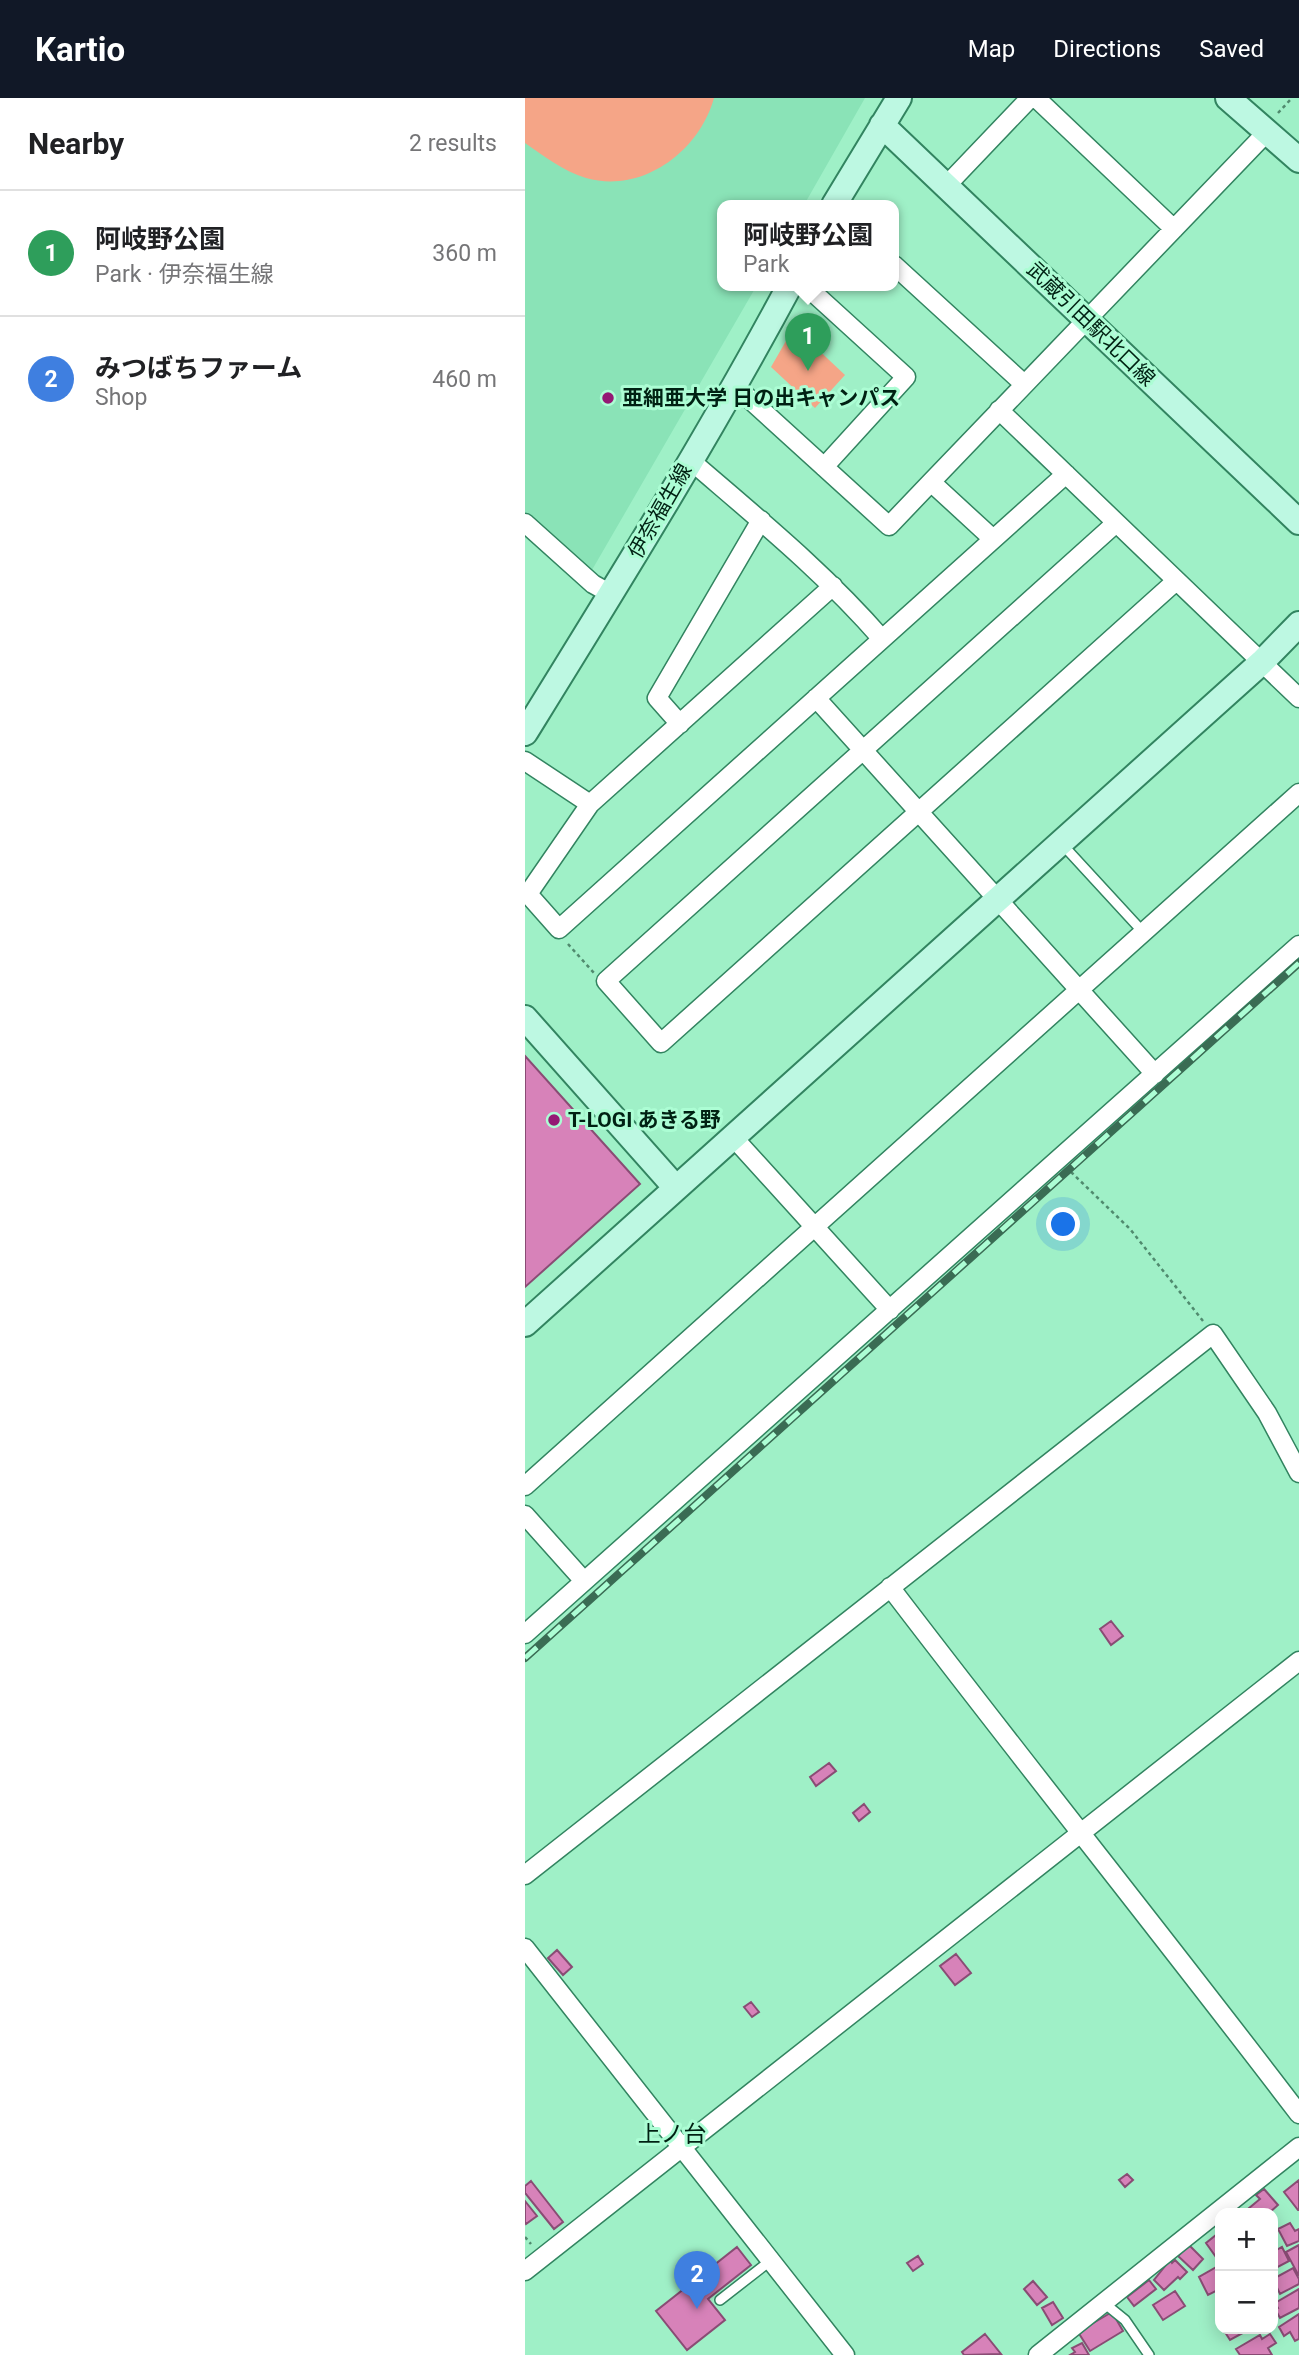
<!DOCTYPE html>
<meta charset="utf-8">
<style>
:root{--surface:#fff;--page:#f6f6f6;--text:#202124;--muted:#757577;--line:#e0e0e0;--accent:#111827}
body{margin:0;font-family:Roboto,"Noto Sans JP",sans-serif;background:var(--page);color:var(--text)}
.controls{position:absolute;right:21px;bottom:21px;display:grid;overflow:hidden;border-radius:14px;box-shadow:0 4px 18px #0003}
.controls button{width:63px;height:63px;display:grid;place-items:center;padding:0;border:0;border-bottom:2px solid var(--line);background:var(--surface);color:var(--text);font:35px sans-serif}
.you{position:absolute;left:539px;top:1127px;width:24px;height:24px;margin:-18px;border:5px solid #fff;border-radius:50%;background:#1a73e8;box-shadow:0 0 0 10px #1a73e833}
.badge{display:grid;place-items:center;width:46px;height:46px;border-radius:50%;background:var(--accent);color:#fff;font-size:23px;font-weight:700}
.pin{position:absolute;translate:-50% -58px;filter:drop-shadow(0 2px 4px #0008)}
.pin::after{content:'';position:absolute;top:37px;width:24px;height:21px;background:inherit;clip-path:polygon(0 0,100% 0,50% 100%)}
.popup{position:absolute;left:192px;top:102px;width:182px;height:91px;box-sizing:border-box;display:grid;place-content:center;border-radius:14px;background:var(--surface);filter:drop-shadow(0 2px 5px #0005);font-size:23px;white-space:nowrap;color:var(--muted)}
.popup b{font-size:26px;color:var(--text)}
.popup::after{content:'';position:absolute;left:50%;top:100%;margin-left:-14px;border:14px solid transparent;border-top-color:var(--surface)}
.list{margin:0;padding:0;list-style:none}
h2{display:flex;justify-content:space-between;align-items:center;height:91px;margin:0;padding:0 28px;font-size:30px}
h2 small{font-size:23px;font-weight:400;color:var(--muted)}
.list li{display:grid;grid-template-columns:46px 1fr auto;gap:21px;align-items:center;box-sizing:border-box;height:126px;padding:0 28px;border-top:2px solid var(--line)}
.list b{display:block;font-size:26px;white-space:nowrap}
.list p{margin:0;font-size:23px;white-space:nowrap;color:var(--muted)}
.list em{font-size:23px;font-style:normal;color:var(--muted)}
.map{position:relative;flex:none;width:774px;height:2257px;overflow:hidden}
header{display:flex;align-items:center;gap:42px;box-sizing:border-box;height:98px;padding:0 35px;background:var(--accent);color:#fff}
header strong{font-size:33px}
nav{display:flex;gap:38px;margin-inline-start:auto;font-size:24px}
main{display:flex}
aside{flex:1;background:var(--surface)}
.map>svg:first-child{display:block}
.built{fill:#8ae3b7}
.green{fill:#f5a587}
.building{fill:#d782b9;stroke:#894c74;stroke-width:2}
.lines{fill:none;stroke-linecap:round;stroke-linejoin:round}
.lane-casing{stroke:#328460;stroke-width:12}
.street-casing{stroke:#328460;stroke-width:21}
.secondary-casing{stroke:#328460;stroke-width:28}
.path{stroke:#508a6e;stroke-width:2.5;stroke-dasharray:3.5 3.5;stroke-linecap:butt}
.lane{stroke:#fff;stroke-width:9}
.street{stroke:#fff;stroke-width:18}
.secondary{stroke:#bdf8e2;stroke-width:24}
.rail-casing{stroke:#3a6c54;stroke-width:8}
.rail{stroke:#acfdd4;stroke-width:5;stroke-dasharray:16;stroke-linecap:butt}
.poi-dot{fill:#941974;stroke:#acfdd4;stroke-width:2.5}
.labels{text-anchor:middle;stroke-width:6;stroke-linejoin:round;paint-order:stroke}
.street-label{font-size:21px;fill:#002113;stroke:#acfdd4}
.poi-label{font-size:21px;font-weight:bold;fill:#002113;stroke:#acfdd4;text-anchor:start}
.neighbourhood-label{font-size:23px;fill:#002113;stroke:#acfdd4}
</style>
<header>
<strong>Kartio</strong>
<nav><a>Map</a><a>Directions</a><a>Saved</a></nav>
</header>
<main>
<aside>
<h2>Nearby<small>2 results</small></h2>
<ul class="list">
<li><span class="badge" style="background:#2e9e5b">1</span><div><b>阿岐野公園</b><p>Park · 伊奈福生線</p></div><em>360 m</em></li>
<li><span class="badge" style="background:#3f7fe0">2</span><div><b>みつばちファーム</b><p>Shop</p></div><em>460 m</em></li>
</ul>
</aside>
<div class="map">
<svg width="774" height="2257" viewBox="0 0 774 2257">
<rect width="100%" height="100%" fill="#9ff0c7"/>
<path class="built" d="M0,0H340L279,107H197V187H232L67,472L0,414Z"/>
<path class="green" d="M0,0H189C174,54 117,96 61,80C38,73 19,58 0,45Z
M269,229L320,277L290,310L246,269Z"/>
<path class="building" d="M0,958L115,1086L0,1189Z
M586,1523L598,1538L586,1547L575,1531Z
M304,1665L311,1673L291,1688L285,1679Z
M339,1706L345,1714L334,1723L328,1715Z
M32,1852L47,1869L38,1877L23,1860Z
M431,1856L446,1875L430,1887L415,1868Z
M226,1904L234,1914L227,1919L219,1909Z
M602,2076L608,2082L600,2089L594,2082Z
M774,2082V2112H773L759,2094Z
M6,2083L38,2124L29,2131L0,2095V2088Z
M739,2091L753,2107L744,2115H726L723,2111L735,2101L731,2097Z
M0,2103L12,2118L1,2126L0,2124Z
M765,2125L770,2133L774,2131V2143L762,2148L753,2131Z
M691,2137L695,2143V2156L691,2159L681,2145Z
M664,2147L678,2161L668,2172L653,2158Z
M774,2147V2178L761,2154Z
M212,2149L226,2167L183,2201L200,2222L162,2252L131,2213Z
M757,2149L764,2163L749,2171L748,2154Z
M393,2158L398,2166L388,2173L382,2165Z
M645,2162L647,2165L650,2162L662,2174L655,2181L653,2179L639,2192L629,2182Z
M695,2167V2191L683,2197L674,2179Z
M768,2170L774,2181V2186L755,2196L748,2181Z
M624,2182L631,2191L609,2208L602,2199Z
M508,2183L522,2199L512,2207L499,2191Z
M774,2191V2210L755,2220L750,2211L753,2210L750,2205Z
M650,2193L660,2208L638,2222L628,2207Z
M528,2204L538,2220L527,2227L517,2210Z
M587,2214L598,2233L565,2253L553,2234Z
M774,2216V2241L770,2243L765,2234L759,2238L754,2229Z
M698,2231H725L705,2242Z
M460,2236L476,2256L439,2257L437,2254Z
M745,2236L751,2245L743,2250L747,2257H715L711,2251L735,2237L737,2241Z
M557,2245L564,2257H545L550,2254L547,2250Z"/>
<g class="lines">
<g class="lane-casing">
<path id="lane" d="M537,746L618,834
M195,2202L245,2163
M579,2205L600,2222L624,2257"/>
</g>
<g class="street-casing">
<path id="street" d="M511,0L649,131
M421,88L505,0
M369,167L499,286
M280,187L381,279L299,369
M209,287L364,428L406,384
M474,312L774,600
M165,362C231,419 299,474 357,541
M0,425L68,486L86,496
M591,425L81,883L136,945L651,483
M468,441L406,384L742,34
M308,488L65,706L3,796L34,831L541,376
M291,600L630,976
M155,626L132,600L236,422
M0,663L65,706
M208,1039L365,1212
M0,1388L774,695
M0,1417L59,1483
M365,1489C500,1666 639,1839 774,2016
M0,1536L774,847
M0,1777L688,1236L742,1315L774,1375
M0,1850L320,2257
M0,2173L774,1563
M513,2257L774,2049"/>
</g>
<g class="secondary-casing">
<path id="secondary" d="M703,0L774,62
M357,27L774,424
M309,107L374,0
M0,635C91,488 183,340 265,187
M0,920L151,1090
M0,1226L737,564L774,526"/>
</g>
<path class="path" d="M753,15L767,0
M43,846L69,875
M546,1074L605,1131L678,1223
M0,2139L6,2146"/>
<use href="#lane" class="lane"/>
<use href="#street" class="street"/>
<use href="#secondary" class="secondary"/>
<g class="rail-casing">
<path id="rail" d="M0,1560L774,865"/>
</g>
<use href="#rail" class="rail"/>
</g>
<g class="poi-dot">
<circle cx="83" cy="300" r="7"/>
<circle cx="29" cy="1022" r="7"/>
</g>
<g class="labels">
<g class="street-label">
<text transform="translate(566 226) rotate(44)" y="7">武蔵引田駅北口線</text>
<text transform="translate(135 413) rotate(-60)" y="7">伊奈福生線</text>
</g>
<g class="poi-label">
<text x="97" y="307">亜細亜大学 日の出キャンパス</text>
<text x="43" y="1029">T-LOGI あきる野</text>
</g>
<g class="neighbourhood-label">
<text x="147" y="2044">上ノ台</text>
</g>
</g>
</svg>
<div class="controls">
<button>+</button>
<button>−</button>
</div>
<div class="you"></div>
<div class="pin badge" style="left:283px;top:273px;background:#2e9e5b">1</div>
<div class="popup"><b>阿岐野公園</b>Park</div>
<div class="pin badge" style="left:172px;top:2211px;background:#3f7fe0">2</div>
</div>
</main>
